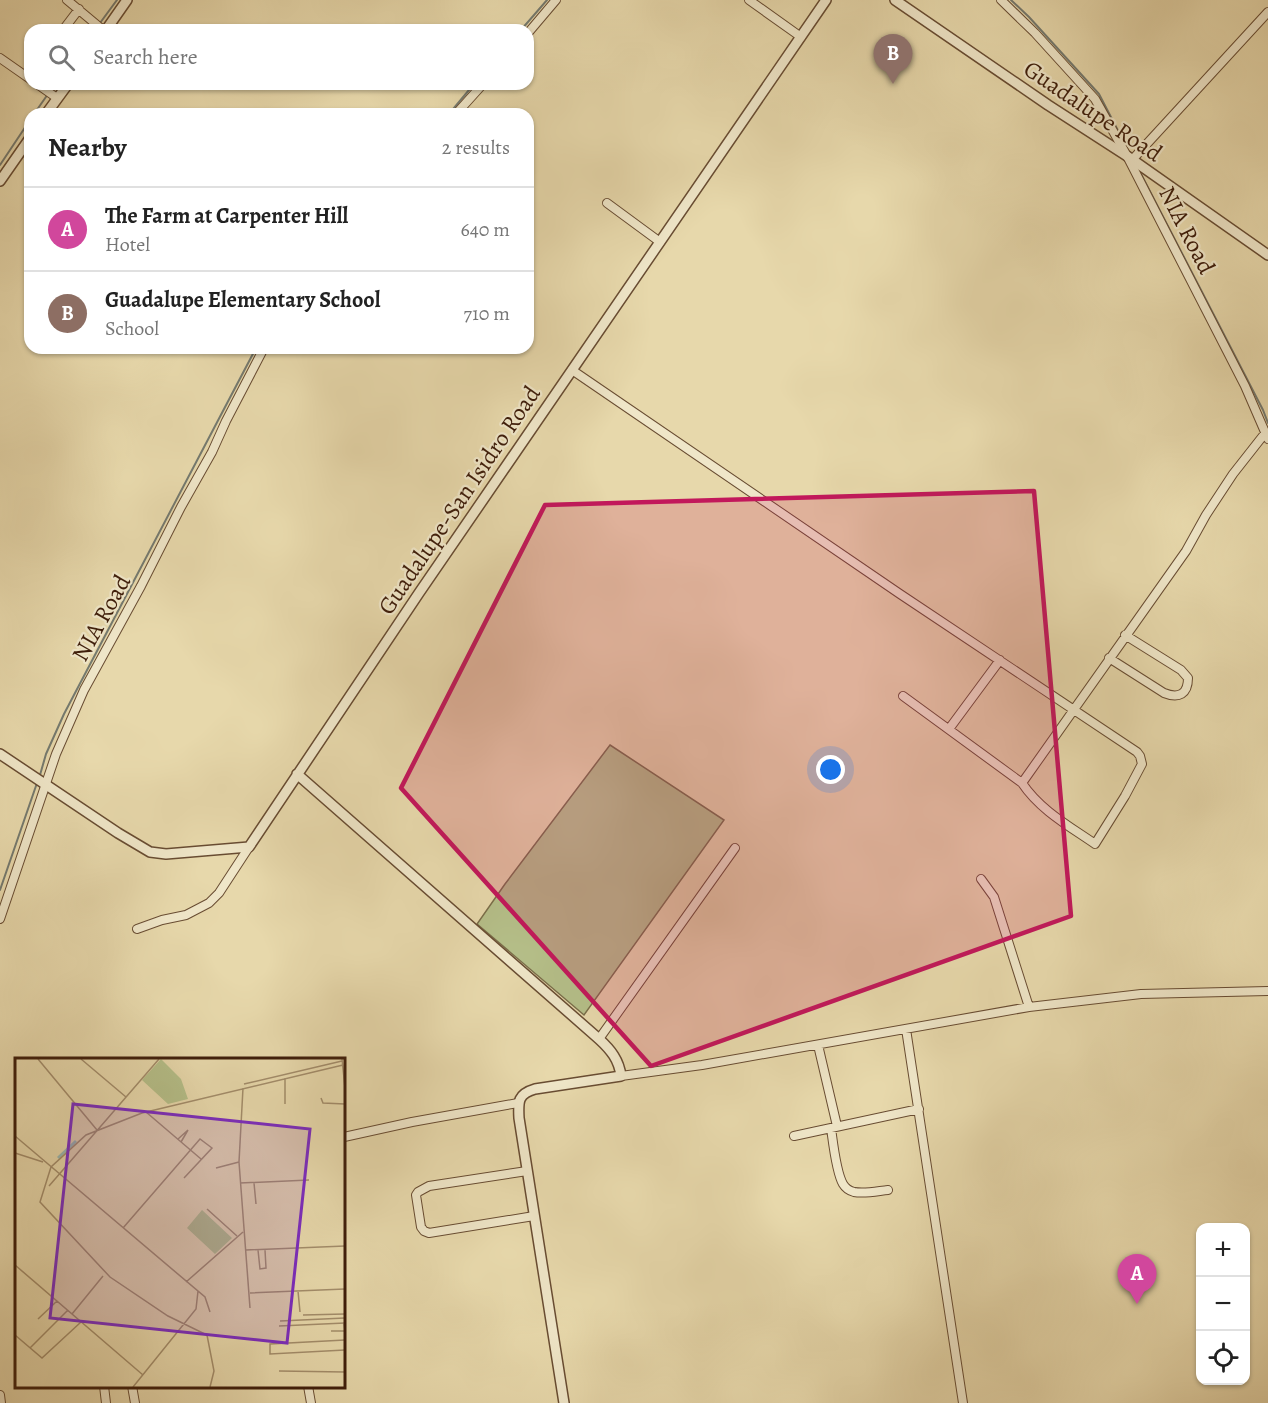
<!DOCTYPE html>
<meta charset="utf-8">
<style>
:root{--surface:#fff;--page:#f2f2f2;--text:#222;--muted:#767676;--line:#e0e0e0;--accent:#ea580c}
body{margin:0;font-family:Alegreya,serif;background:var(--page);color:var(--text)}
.controls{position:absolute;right:18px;bottom:18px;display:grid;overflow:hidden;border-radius:12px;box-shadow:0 2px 4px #0004}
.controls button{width:54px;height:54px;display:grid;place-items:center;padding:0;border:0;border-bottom:2px solid var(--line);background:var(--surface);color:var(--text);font:30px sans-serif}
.you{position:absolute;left:831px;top:770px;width:21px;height:21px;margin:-15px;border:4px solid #fff;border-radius:50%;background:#1a73e8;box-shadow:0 0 0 9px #1a73e833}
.badge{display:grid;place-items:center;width:39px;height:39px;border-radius:50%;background:var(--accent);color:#fff;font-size:20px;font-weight:700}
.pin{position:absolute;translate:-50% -50px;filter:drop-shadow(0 2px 3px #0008)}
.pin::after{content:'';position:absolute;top:32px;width:21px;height:18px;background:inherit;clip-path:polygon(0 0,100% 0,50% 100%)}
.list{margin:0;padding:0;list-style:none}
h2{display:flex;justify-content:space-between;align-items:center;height:78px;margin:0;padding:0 24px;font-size:26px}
h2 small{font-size:20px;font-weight:400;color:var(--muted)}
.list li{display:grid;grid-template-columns:39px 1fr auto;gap:18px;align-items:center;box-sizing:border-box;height:84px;padding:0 24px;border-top:2px solid var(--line)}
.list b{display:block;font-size:22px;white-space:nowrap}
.list p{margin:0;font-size:20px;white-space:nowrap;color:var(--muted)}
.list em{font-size:20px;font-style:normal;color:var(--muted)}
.icon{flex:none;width:33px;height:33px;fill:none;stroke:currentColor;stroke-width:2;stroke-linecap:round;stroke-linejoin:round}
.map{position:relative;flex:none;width:1268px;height:1403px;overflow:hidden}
.search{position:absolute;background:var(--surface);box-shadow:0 2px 4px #0004;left:24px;top:24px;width:510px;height:66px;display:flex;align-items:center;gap:15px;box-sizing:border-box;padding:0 21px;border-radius:18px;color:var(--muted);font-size:22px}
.panel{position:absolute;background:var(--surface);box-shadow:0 2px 4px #0004;left:24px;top:108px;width:510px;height:246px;border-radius:18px}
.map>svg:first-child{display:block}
.green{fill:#b5bf89;stroke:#7a6e4a;stroke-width:1.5}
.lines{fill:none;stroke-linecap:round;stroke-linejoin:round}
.stream{stroke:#757a6f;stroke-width:2}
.minor-casing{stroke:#684c32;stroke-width:10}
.tertiary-casing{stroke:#684c32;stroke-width:12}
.minor{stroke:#efe6c8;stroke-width:8}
.tertiary{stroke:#efe6c8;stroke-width:9}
.marked{fill:#c2185b;fill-opacity:0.2;stroke:#c2185b;stroke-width:4.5;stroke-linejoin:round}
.labels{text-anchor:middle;stroke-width:4.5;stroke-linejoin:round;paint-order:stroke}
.street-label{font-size:24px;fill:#3e1d0a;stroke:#efe6c8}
.inset-river{fill:none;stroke:#99b8b2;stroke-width:3}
.inset-road{fill:none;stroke:#a38d6b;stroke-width:1.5}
.view{fill:#7b2cbf;fill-opacity:0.15;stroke:#7b2cbf;stroke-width:3}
.inset-edge{fill:none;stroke:#3e1d0a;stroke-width:3}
</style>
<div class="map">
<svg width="1268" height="1403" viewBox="0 0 1268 1403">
<rect width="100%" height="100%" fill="#e7d8ab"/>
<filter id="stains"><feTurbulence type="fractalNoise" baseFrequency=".00333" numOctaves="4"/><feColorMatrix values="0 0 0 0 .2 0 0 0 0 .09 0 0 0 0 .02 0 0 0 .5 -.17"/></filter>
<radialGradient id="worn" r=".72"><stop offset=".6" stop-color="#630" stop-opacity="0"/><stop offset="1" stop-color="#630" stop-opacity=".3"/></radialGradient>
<path class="green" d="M610,745L724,820L584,1015L477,924L505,884Z"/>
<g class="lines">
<path class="stream" d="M1011,0L1029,17L1099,94L1127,148
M100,23L117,0
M521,30L547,0
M50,91L55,84
M34,114L48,94
M449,114L474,84
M0,165L30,120
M1141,174L1263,410L1268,423
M40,775L46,754L64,714L256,348
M0,890L37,783"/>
<g class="minor-casing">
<path id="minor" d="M67,0L103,30
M749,0L801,37
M1001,0L1035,33L1095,99L1127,156L1245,386L1268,439
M63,30L79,9
M528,33L556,0
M0,58L30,79
M37,84L57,98
M456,114L483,84
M1132,160L1268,12
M607,203L660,242
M572,370L900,594L1137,752L1140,756L1142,764L1125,796L1095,844C1069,826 1040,810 1022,783L903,696
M1109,658L1164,693C1179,699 1188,694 1188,678L1181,670L1125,635
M949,729L1000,660
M1022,783L1186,551L1206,515L1233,474L1266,432
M981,879L994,897L1029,1007
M0,919L56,754L84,690L141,586L181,507L212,452L226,421L264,348
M137,929L162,920L186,915L209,903L219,893L249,847
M906,1029L963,1403
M599,1039L735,848
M818,1045L837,1126
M621,1076L702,1065L1029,1007L1141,994L1268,991
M831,1128C833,1142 836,1172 843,1184C846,1189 850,1191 854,1192C865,1194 878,1191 888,1190
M794,1136L919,1109
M344,1137L412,1122L518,1103
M527,1171L429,1186L418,1192L416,1195L421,1227L424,1231L429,1233L534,1216
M104,1386L106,1403
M132,1386L135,1403
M308,1386L311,1403
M0,1395L1,1403"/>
</g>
<g class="tertiary-casing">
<path id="tertiary" d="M895,0L1048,105L1127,156L1268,255
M106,30L127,0
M46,114L68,84
M0,181L30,138
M0,754L118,833L150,852L166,854L249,847L419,593L826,0
M297,774L599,1039C611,1050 619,1060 621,1076L535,1089C518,1094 518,1101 519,1118L564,1403"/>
</g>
<use href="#minor" class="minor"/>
<use href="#tertiary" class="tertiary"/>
</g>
<path class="marked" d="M1034,491L1071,916L651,1066L401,788L545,505Z"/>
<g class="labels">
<g class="street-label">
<text transform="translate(1093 111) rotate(34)" y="8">Guadalupe Road</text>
<text transform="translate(1187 230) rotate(63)" y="8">NIA Road</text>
<text transform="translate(459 500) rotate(-56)" y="8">Guadalupe-San Isidro Road</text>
<text transform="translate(101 618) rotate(-61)" y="8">NIA Road</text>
</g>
</g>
<g transform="translate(15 1058)">
<rect width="330" height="330" fill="#e7d8ab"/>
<path d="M146,1L166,21L173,41L153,46L127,22ZM187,152L217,180L200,196L172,170Z" fill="#b5bf89"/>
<path class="inset-river" d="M43,100L61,83"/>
<path class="inset-road" d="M23,1L82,72M66,1L111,39M327,1L330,30M229,26L327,3M228,30L224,104L235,250M306,40L308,45L330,46M270,46V20M131,54L186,101M0,78L190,239L195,254M163,81L173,72L166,84M0,95L28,104M201,110L224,104M225,125L294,122M239,125L241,146M34,128L144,1M192,151L222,178M108,170L185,81L197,90L169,120M231,192L330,188M243,192L245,211L251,210L250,192M0,207L128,317M171,224L228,174M283,233L285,254M235,235L330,231M57,256L88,218M288,257L330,256M23,261L42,243M265,263L330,260M264,268L330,265M316,273H330L329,265M0,277L27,300L66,264M330,282L255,286V296L330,292M15,290L53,252M264,313L330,314M118,329L181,251L183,233M195,329L199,313L192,277L153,258L95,219L25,144L36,109L71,77L127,55L328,7"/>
<path class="view" d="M58,46L295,71L272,285L35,260Z"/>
<rect width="330" height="330" class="inset-edge"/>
</g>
<rect width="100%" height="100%" filter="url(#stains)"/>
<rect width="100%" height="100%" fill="url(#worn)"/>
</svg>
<div class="controls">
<button>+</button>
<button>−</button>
<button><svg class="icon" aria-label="locate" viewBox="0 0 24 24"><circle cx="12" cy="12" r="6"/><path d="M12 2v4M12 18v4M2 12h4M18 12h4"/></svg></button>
</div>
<div class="you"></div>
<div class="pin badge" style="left:1137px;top:1304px;background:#d1479c">A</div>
<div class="pin badge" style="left:893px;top:84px;background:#8d6e63">B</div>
<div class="search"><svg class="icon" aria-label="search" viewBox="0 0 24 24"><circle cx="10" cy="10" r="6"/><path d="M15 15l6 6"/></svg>Search here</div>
<section class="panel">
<h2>Nearby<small>2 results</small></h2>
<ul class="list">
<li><span class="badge" style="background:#d1479c">A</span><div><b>The Farm at Carpenter Hill</b><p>Hotel</p></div><em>640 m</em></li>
<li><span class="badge" style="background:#8d6e63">B</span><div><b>Guadalupe Elementary School</b><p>School</p></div><em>710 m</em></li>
</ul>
</section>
</div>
